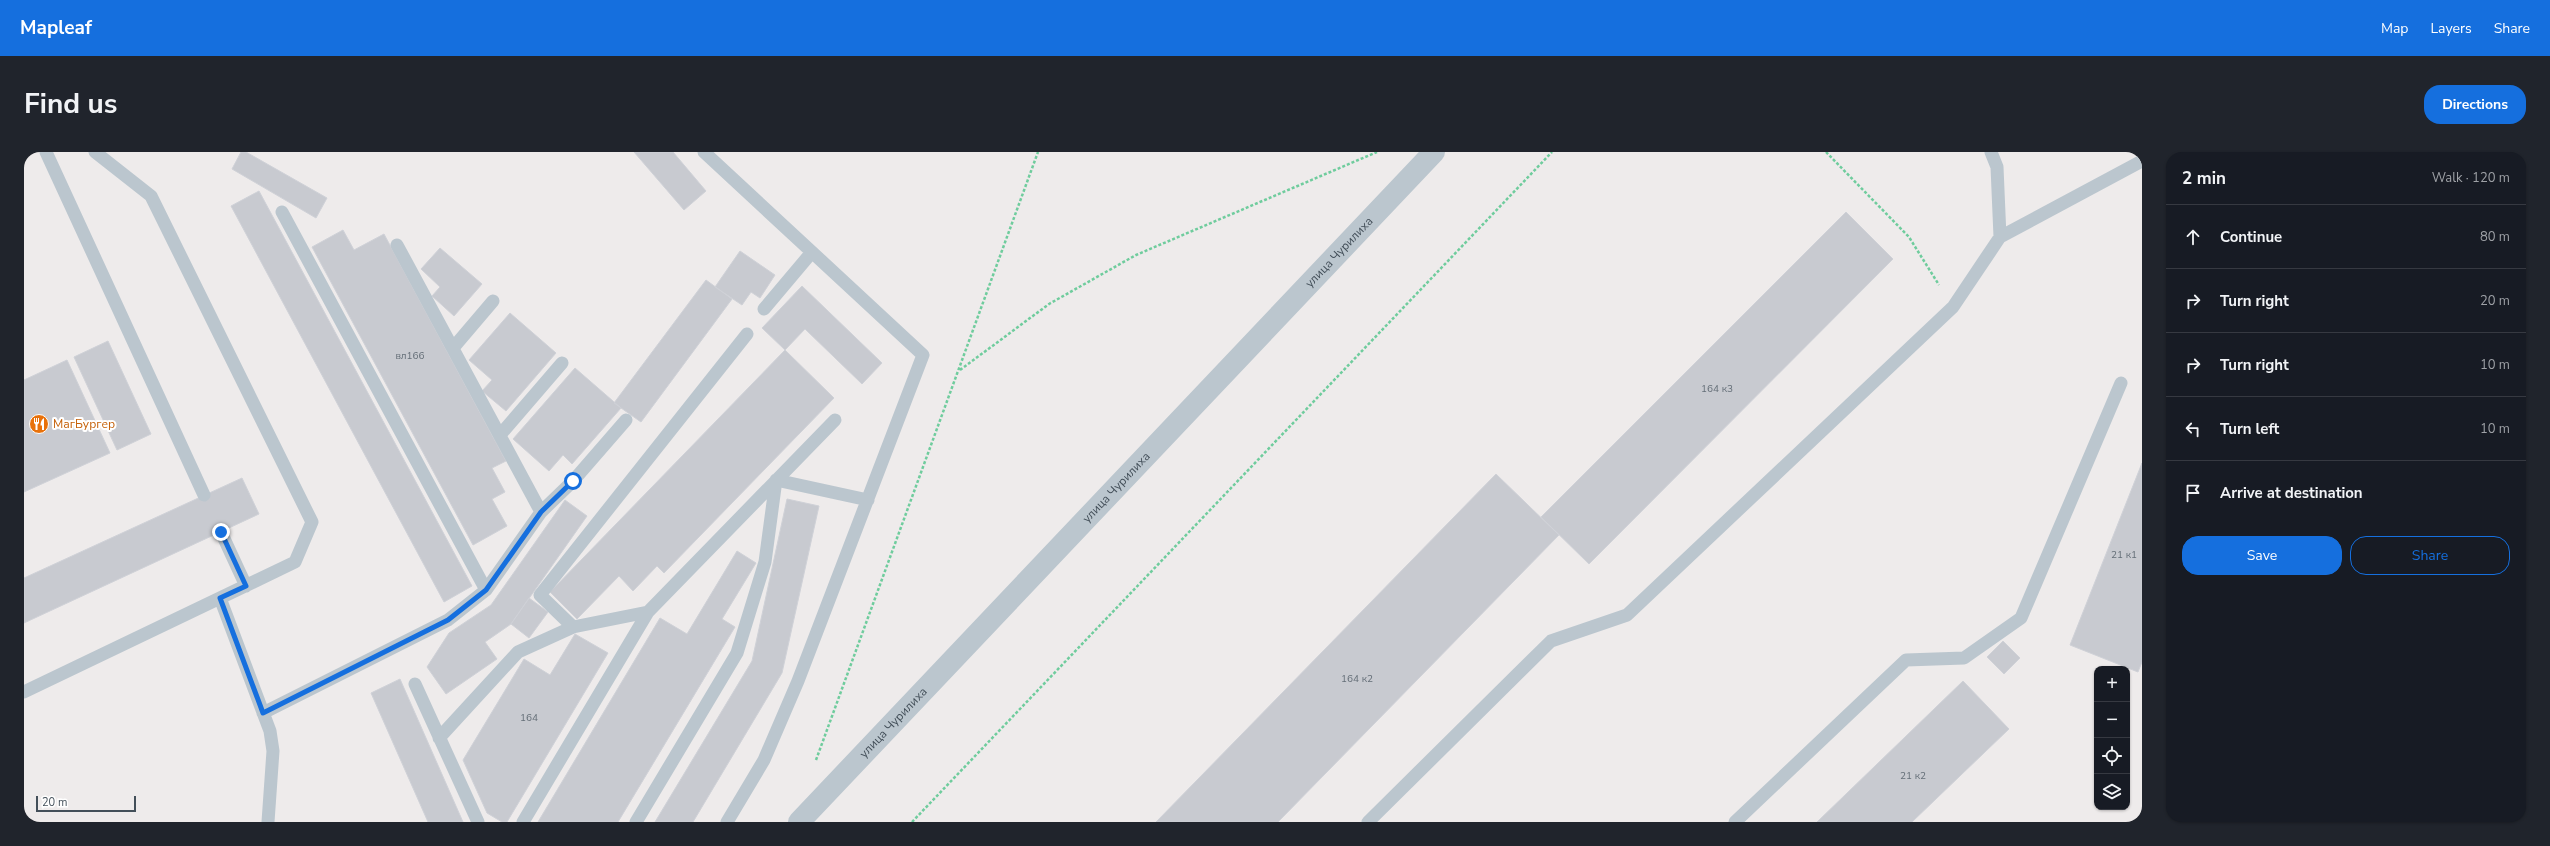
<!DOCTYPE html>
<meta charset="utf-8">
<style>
:root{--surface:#171b24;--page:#20242c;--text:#f1f3f6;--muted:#9ea1a6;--line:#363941;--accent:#156fde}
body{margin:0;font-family:"Nunito Sans",sans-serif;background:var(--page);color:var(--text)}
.controls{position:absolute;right:12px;bottom:12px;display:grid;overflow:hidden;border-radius:8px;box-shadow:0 1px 3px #0004}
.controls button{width:36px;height:36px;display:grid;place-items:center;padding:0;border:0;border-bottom:1px solid var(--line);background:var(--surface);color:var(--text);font:20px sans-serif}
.scale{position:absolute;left:12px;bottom:10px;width:100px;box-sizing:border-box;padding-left:4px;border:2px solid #434f59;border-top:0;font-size:11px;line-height:14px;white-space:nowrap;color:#434f59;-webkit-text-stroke:3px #fff;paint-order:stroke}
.stop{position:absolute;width:12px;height:12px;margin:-9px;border:3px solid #156fde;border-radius:50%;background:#fff}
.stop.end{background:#156fde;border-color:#fff;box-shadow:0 1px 4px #0008}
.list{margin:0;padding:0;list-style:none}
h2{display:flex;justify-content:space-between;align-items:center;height:52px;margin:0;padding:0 16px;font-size:17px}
h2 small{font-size:13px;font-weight:400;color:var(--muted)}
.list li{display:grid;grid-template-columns:26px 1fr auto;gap:12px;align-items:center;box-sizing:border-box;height:64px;padding:0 16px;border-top:1px solid var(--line)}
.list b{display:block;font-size:15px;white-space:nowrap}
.list em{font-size:13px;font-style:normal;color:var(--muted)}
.actions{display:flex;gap:8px;padding:12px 16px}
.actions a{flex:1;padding:9px 0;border:1px solid var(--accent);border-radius:16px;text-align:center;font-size:14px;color:var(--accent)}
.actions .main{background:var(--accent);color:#fff}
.icon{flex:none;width:22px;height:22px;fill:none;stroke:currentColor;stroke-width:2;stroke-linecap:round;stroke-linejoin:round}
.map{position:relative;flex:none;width:2118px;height:670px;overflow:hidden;border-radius:16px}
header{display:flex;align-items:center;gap:24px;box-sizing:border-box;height:56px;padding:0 20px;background:var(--accent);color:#fff}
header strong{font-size:19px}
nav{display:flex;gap:22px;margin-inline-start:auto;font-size:14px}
.intro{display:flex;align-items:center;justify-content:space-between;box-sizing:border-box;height:96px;padding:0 24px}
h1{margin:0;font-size:28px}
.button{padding:10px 18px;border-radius:16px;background:var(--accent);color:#fff;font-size:14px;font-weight:700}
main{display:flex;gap:24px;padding:0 24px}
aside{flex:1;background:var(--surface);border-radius:16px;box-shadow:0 1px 3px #0004}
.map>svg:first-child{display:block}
.building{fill:#c8cad0;stroke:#cfd1d7}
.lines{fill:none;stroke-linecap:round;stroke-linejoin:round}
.path{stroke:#6fcc9d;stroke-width:2.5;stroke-dasharray:3 2;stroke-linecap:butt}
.lane{stroke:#bbc6ce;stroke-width:13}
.street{stroke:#bbc6ce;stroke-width:22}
.route{stroke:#156fde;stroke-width:5}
.labels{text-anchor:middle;stroke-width:4;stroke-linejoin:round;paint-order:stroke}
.number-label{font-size:10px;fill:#646e77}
.street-label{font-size:12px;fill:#434f59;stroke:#fff}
.food-label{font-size:12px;fill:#c56008;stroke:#fff;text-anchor:start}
</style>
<header>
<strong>Mapleaf</strong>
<nav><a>Map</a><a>Layers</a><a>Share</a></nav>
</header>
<div class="intro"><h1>Find us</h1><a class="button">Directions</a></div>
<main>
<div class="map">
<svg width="2118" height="670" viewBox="0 0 2118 670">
<rect width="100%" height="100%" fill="#eeebeb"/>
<path class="building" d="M217,0H222L303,46L292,66L208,17Z
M610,0H649L682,39L660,58Z
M235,39L448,434L420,450L207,54Z
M1822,60L1869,107L1565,412L1517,365Z
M319,78L330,98L360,82L482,309L468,316L481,340L468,347L483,374L449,393L288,95Z
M416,96L458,132L430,164L408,144L416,135L397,117Z
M716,99L751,123L736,146L727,140L718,153L691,135Z
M682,128L708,147L617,270L590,251Z
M778,134L858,211L838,232L781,177L761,198L738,176Z
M486,161L532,201L482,259L458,239L468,228L445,208Z
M84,189L127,282L93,298L50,205Z
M761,198L810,246L640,421L633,414L609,439L595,424L553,467L526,440Z
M43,208L86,301L0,340V228Z
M551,216L597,256L548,312L539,303L525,319L489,287Z
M2118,311V510L2114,520L2046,493Z
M1472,322L1535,383L1254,670H1132Z
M218,326L235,362L0,471V426Z
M763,347L795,354L758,521L669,670H631L728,509Z
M541,348L563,364L487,472L461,490L473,507L422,542L403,515L425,481L467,453Z
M713,399L732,411L698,467L711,475L594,670H514L636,466L663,482Z
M505,446L524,460L505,486L487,472Z
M551,482L584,501L483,670H478L463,661L439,608L500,507L526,523Z
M1979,489L1996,506L1980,522L1963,505Z
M376,527L439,670H404L347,541Z
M1939,529L1985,577L1888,670H1793Z"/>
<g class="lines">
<path class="path" d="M1802,0L1885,85L1915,133
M936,218L1025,152L1112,103L1353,0
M792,608L1014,0
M888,670L1528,0"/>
<path class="lane" d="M22,0L180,343
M680,0L899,203L774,529L740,608L703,670
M258,60L462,438
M1976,85L2118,9
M373,93L517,360
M740,157L788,100
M429,196L469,149
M476,283L538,211
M197,380L222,434
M196,446L246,579L249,599L244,670
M549,475L516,443L723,182
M391,532L454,670
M0,540L271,410L288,370L127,44L71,0
M239,561L424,468L462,438L517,360L549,329L602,268
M415,586L494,500L549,475L624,460
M499,670L624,460L811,268
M612,670L713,501L741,410L752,328L844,348
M1344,670L1527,489L1603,463L1929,155L1976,85L1973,15L1967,0
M1711,670L1882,508L1940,506L1997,466L2097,231"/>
<path class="street" id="s1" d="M775,670L1410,0"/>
</g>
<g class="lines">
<path class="route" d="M197,380L222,434L196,446L239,561L424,468L462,438L517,360L549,329"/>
</g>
<defs>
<g id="restaurant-disc" transform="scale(1)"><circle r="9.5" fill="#e8710a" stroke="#fff"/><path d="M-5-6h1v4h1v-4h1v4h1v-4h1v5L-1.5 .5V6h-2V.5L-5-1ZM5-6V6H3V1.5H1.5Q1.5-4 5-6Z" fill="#fff"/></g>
</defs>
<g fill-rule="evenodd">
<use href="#restaurant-disc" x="15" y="272"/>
</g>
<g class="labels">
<g class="number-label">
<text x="386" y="207">вл166</text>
<text x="1693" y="240">164 к3</text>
<text x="2100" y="406">21 к1</text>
<text x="1333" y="530">164 к2</text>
<text x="505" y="569">164</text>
<text x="1889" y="627">21 к2</text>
</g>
<g class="street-label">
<text dy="4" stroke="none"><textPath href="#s1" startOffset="785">улица Чурилиха</textPath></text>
<text dy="4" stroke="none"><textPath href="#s1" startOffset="461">улица Чурилиха</textPath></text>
<text dy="4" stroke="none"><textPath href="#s1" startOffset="137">улица Чурилиха</textPath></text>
</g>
<g class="food-label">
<text x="29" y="276">МагБургер</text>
</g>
</g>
</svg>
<div class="controls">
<button>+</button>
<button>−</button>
<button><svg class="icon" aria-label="locate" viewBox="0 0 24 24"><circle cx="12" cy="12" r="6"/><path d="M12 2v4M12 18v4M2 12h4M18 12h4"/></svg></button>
<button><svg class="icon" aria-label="layers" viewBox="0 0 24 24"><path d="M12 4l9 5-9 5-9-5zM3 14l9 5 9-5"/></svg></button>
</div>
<div class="scale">20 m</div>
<div class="stop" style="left:549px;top:329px"></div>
<div class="stop end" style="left:197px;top:380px"></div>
</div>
<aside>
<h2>2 min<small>Walk · 120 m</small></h2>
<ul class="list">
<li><svg class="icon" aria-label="ahead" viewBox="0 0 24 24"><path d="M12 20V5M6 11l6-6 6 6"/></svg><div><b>Continue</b></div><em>80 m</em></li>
<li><svg class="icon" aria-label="right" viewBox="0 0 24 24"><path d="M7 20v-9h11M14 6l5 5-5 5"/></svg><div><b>Turn right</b></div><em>20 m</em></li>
<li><svg class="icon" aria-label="right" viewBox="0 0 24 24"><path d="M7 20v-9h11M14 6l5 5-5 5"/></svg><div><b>Turn right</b></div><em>10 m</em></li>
<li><svg class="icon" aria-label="left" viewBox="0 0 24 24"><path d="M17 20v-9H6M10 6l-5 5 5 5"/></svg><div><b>Turn left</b></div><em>10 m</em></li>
<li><svg class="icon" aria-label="arrive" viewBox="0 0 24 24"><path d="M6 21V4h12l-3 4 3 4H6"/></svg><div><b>Arrive at destination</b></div></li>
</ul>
<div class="actions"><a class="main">Save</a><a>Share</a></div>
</aside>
</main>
